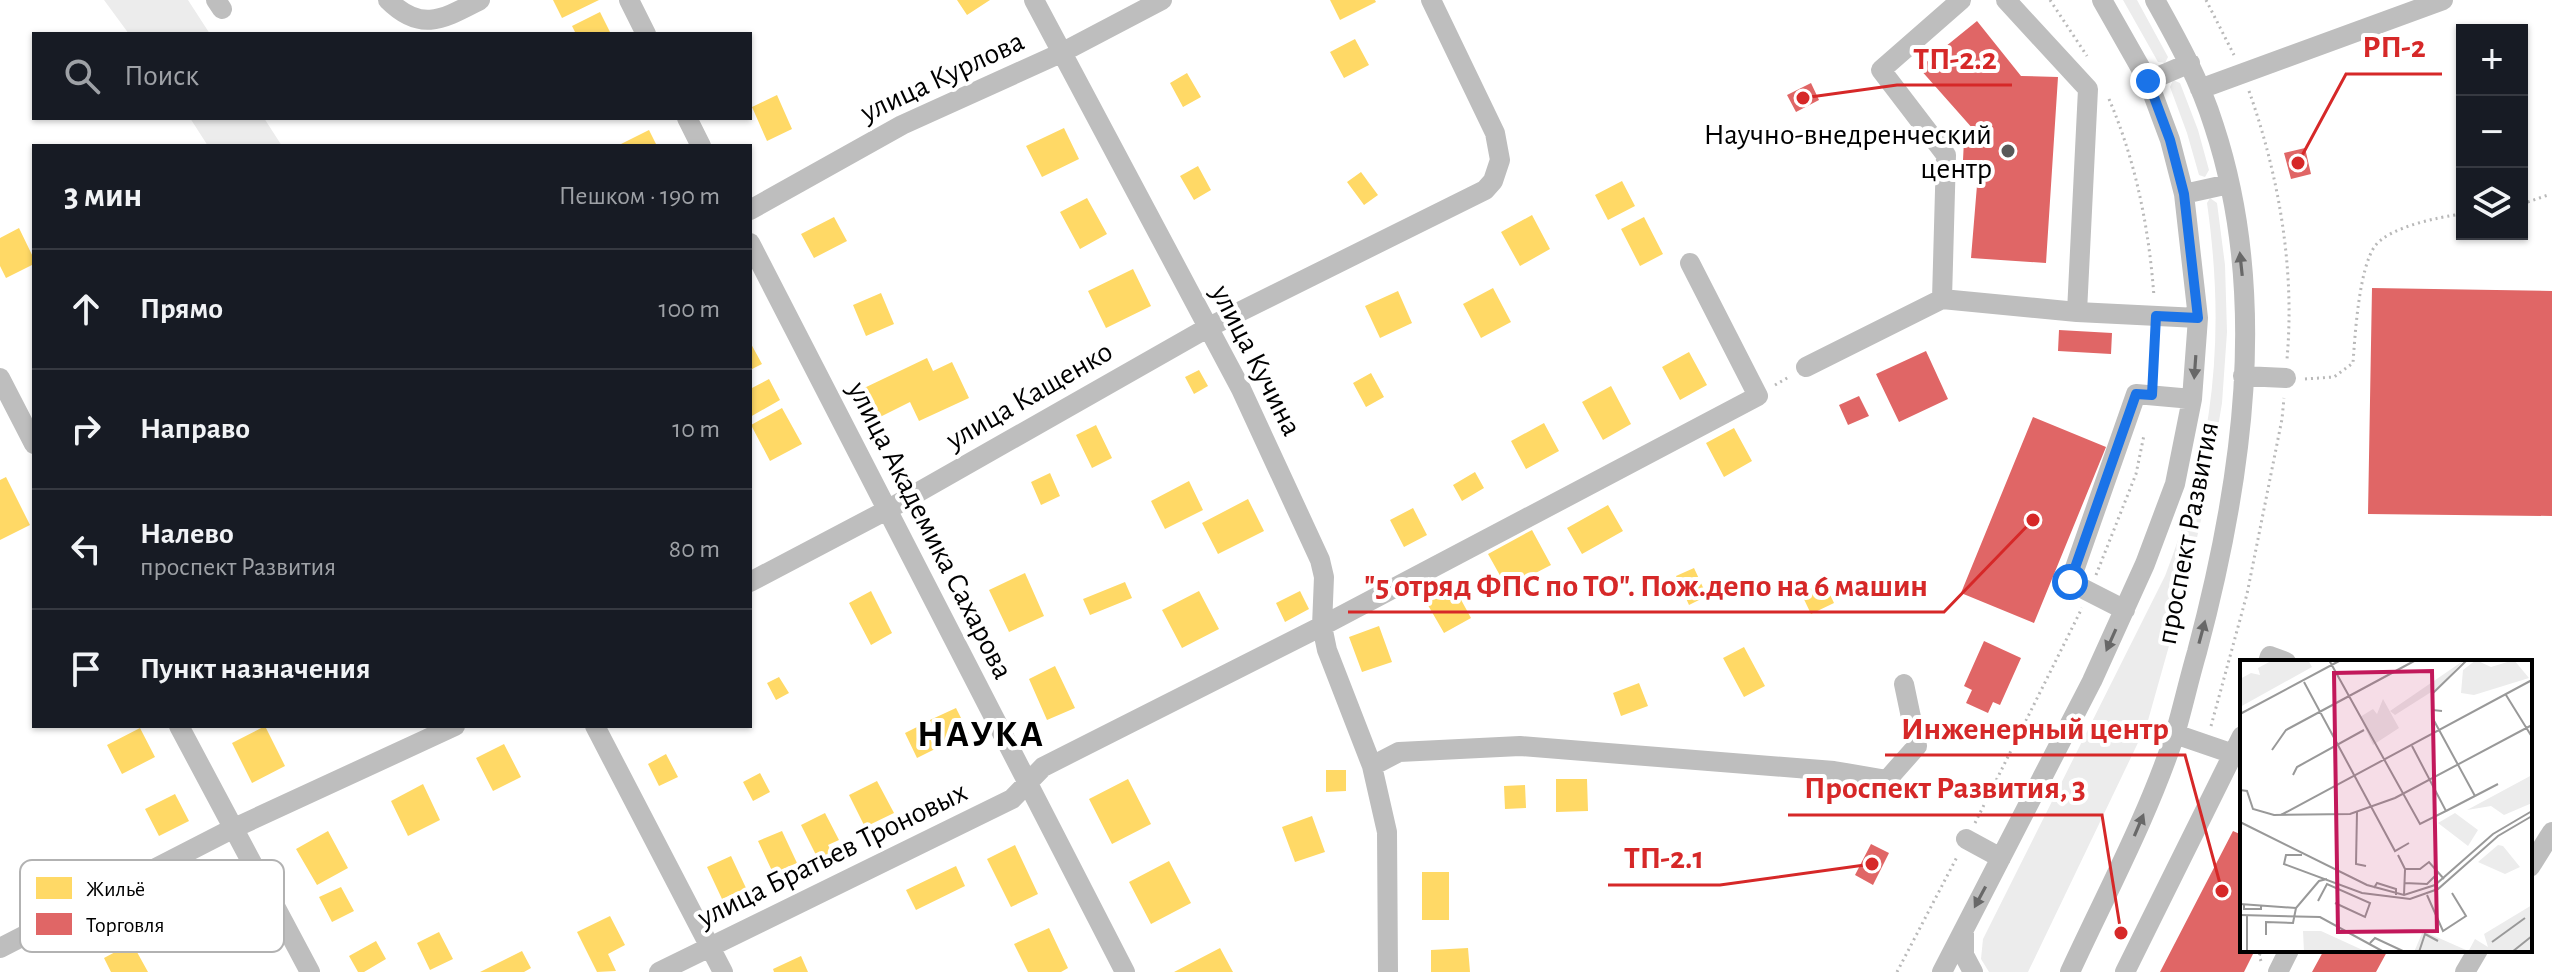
<!DOCTYPE html>
<html lang="ru">
<meta charset="utf-8">
<style>
:root{--surface:#171b24;--page:#242831;--text:#f1f3f6;--muted:#9ea1a6;--line:#363941}
body{margin:0;font-family:"Alegreya Sans",sans-serif;background:var(--page);color:var(--text)}
.controls{position:absolute;right:24px;top:24px;display:grid;overflow:hidden;border-radius:0px;box-shadow:0 2px 6px #0004}
.controls button{width:72px;height:72px;display:grid;place-items:center;padding:0;border:0;border-bottom:2px solid var(--line);background:var(--surface);color:var(--text);font:40px sans-serif}
.stop{position:absolute;width:24px;height:24px;margin:-18px;border:6px solid #1a73e8;border-radius:50%;background:#fff}
.stop.end{background:#1a73e8;border-color:#fff;box-shadow:0 2px 8px #0008}
.list{margin:0;padding:0;list-style:none}
h2{display:flex;justify-content:space-between;align-items:center;height:104px;margin:0;padding:0 32px;font-size:34px}
h2 small{font-size:26px;font-weight:400;color:var(--muted)}
.list li{display:grid;grid-template-columns:52px 1fr auto;gap:24px;align-items:center;box-sizing:border-box;height:120px;padding:0 32px;border-top:2px solid var(--line)}
.list b{display:block;font-size:30px;white-space:nowrap}
.list p{margin:0;font-size:26px;white-space:nowrap;color:var(--muted)}
.list em{font-size:26px;font-style:normal;color:var(--muted)}
.icon{flex:none;width:44px;height:44px;fill:none;stroke:currentColor;stroke-width:2;stroke-linecap:round;stroke-linejoin:round}
.map{position:relative;flex:none;width:2552px;height:972px;overflow:hidden}
.search{position:absolute;background:var(--surface);box-shadow:0 2px 6px #0004;left:32px;top:32px;width:720px;height:88px;display:flex;align-items:center;gap:20px;box-sizing:border-box;padding:0 28px;border-radius:0px;color:var(--muted);font-size:30px}
.panel{position:absolute;background:var(--surface);box-shadow:0 2px 6px #0004;left:32px;top:144px;width:720px;height:584px;border-radius:0px}
.map>svg:first-child{display:block}
.green{fill:#ececec}
.homes{fill:#ffd966}
.shops{fill:#e06666}
.lines{fill:none;stroke-linecap:round;stroke-linejoin:round}
.path{stroke:#b9b9b9;stroke-width:3;stroke-dasharray:2 4;stroke-linecap:butt}
.minor{stroke:#bebebe;stroke-width:20}
.oneway{fill:#686868}
.route{stroke:#1a73e8;stroke-width:10}
.poi-dot{fill:#595959;stroke:#fff;stroke-width:3}
.labels{text-anchor:middle;stroke-width:8;stroke-linejoin:round;paint-order:stroke}
.street-label{font-size:30px;fill:#000;stroke:#fff}
.poi-label{font-size:30px;fill:#000;stroke:#fff;text-anchor:end}
.district-label{font-size:38px;font-weight:bold;letter-spacing:2px;fill:#000;stroke:#fff}
.inset-road{fill:none;stroke:#999;stroke-width:2}
.view{fill:#c2185b;fill-opacity:0.15;stroke:#c2185b;stroke-width:4}
.inset-edge{fill:none;stroke:#000;stroke-width:4}
.key{fill:#fff;stroke:#b2b2b2;stroke-width:2}
.key-label{font-size:22px;fill:#000}
.leader{fill:none;stroke:#d62828;stroke-width:3}
.callout-dot{fill:#d62828;stroke:#fff;stroke-width:3}
.callout-label{font-size:32px;text-anchor:middle;font-weight:bold;fill:#d62828;stroke:#fff;stroke-width:8;stroke-linejoin:round;paint-order:stroke}
</style>
<div class="map">
<svg width="2552" height="972" viewBox="0 0 2552 972">
<rect width="100%" height="100%" fill="#fff"/>
<path class="green" d="M104,0H188L210,34H129Z
M2123,0H2137L2168,57L2165,63L2158,62Z
M2173,80L2180,83L2198,130L2209,170L2205,177L2199,175L2187,133L2170,87Z
M190,118H264L282,146H208Z
M2210,198L2217,203L2225,265L2227,332L2222,403L2207,493L2187,582L2147,724L2028,972H1989L1981,959L1983,939L2165,576C2214,449 2226,337 2207,203Z"/>
<path class="homes" d="M553,0H599L562,18Z
M957,0H990L967,15Z
M1330,0H1375L1376,2L1340,20Z
M600,12L611,34H576L572,26Z
M1355,39L1369,65L1344,78L1330,52Z
M1187,73L1201,97L1183,107L1170,83Z
M777,95L792,129L767,141L752,107Z
M1064,128L1079,159L1042,177L1026,146Z
M649,130L657,146H617Z
M1198,166L1211,190L1194,200L1180,176Z
M1361,172L1378,195L1364,205L1347,182Z
M1622,181L1635,206L1608,220L1595,195Z
M1087,198L1107,234L1080,249L1060,212Z
M1532,215L1550,249L1520,266L1501,232Z
M834,217L847,241L814,258L801,234Z
M1644,217L1663,254L1640,266L1621,229Z
M19,228L34,259V264L6,278L0,266V238Z
M1133,269L1151,306L1106,328L1088,291Z
M1493,288L1511,322L1481,338L1463,304Z
M1398,291L1412,323L1380,338L1365,306Z
M881,293L894,324L866,336L853,305Z
M750,342L762,364L750,370Z
M1689,352L1707,385L1680,400L1662,367Z
M927,358L933,371L952,362L969,398L919,421L910,402L876,419L862,389Z
M1199,370L1208,386L1194,394L1185,377Z
M1371,373L1384,397L1366,407L1353,383Z
M769,379L780,400L750,417V389Z
M1611,386L1631,424L1603,440L1582,402Z
M782,408L802,444L770,461L751,425Z
M1544,423L1559,451L1526,469L1511,441Z
M1096,425L1112,458L1092,468L1076,435Z
M1734,428L1752,461L1724,477L1706,443Z
M1475,472L1484,488L1462,501L1453,485Z
M1050,473L1060,496L1041,505L1031,482Z
M6,477L30,525L0,540V480Z
M1189,481L1203,510L1165,529L1151,501Z
M1248,499L1264,531L1218,554L1202,523Z
M1608,505L1623,531L1582,554L1567,528Z
M1413,508L1427,535L1404,547L1390,520Z
M1532,530L1551,565L1507,588L1488,554Z
M1694,568L1707,596L1689,605L1676,576Z
M1025,573L1044,616L1009,632L989,590Z
M1125,582L1132,598L1090,615L1083,599Z
M1824,582L1834,603L1811,614L1801,593Z
M1453,585L1471,618L1444,633L1425,600Z
M871,591L892,633L871,645L849,603Z
M1199,591L1219,629L1182,648L1162,610Z
M1300,591L1309,609L1285,622L1276,603Z
M1379,626L1392,662L1362,672L1349,637Z
M1744,647L1765,686L1744,697L1723,658Z
M1055,666L1075,708L1047,720L1029,679Z
M779,677L789,693L776,700L767,683Z
M1639,683L1648,706L1621,716L1613,693Z
M956,708L969,734L943,747L930,720Z
M923,724L935,749L917,758L905,733Z
M265,726L285,766L252,783L232,743Z
M140,728L155,757L122,774L107,745Z
M504,744L521,777L493,791L476,758Z
M666,754L678,777L659,786L648,764Z
M1326,770H1346V791L1326,792Z
M760,773L770,792L753,801L743,782Z
M1128,779L1151,824L1112,844L1089,799Z
M1556,779H1587L1588,811L1556,812Z
M877,781L894,813L865,827L849,795Z
M423,784L440,820L408,836L391,801Z
M1525,785L1526,808L1505,809L1504,786Z
M175,794L189,821L159,836L145,809Z
M825,813L839,840L828,845L836,861L822,867L801,825Z
M1312,816L1325,852L1295,862L1282,827Z
M328,831L348,868L317,885L296,849Z
M782,831L797,863L773,873L758,841Z
M1015,845L1038,894L1011,907L987,859Z
M731,856L746,888L722,899L707,867Z
M1169,861L1191,903L1151,924L1129,882Z
M956,866L965,886L916,910L906,890Z
M1422,872H1449V920H1422Z
M341,887L354,911L332,922L319,897Z
M610,916L625,945L608,954L616,971L597,972L577,932Z
M1049,928L1068,968L1061,972H1028L1014,944Z
M439,932L453,959L430,970L417,943Z
M376,941L386,959L364,972H358L349,956Z
M132,943L148,972H111L104,958Z
M1220,948L1233,972H1174Z
M1468,948L1470,972H1431V950Z
M522,951L531,968L524,972H480Z
M801,956L808,972H774L773,969Z"/>
<path class="shops" d="M1977,21L2021,76L2058,77L2046,263L1971,258L1979,161L1963,160L1964,140L1980,141L1981,138L1919,68Z
M1811,83L1819,100L1796,112L1787,95Z
M2305,148L2311,174L2291,179L2284,153Z
M2372,288L2552,291V516L2368,514Z
M2059,330L2112,333L2111,354L2058,351Z
M1926,351L1948,399L1899,422L1876,374Z
M1859,396L1869,416L1848,425L1839,405Z
M2033,417L2106,447L2034,623L1961,593Z
M1984,641L2021,658L2000,705L1993,702L1988,713L1966,703L1972,690L1964,686Z
M2233,831L2242,835V950H2255L2244,972H2160Z
M1871,844L1889,853L1873,885L1855,875Z
M2324,950H2388L2376,972H2312Z"/>
<g class="lines">
<path class="path" d="M2050,0L2087,56
M2206,0L2234,55
M2249,91C2279,176 2295,269 2287,359
M2109,99C2136,162 2149,228 2154,297
M2522,204L2548,195
M2153,377L2155,336
M2305,379L2334,377L2353,363C2355,335 2359,268 2375,246C2389,227 2439,217 2462,214
M1775,385L1789,377
M2096,575L2136,474L2144,435
M2211,726L2247,594L2282,419L2284,398
M1975,823L2082,608
M2261,961L2259,956L2262,950
M1897,972L1958,855"/>
<path class="minor" d="M216,0L222,9
M388,0C421,33 443,19 480,0
M629,0L646,34
M1034,0L1241,389L1320,560L1324,577L1322,626L1327,650L1372,766L1387,832L1388,972
M2006,0L2088,89L2077,312
M2148,81L2190,63
M2200,89L2443,0
M687,118L701,146
M2184,194L2229,184
M750,210L902,125L1061,53L1162,0
M750,243L1125,972
M1942,299L2077,312L2198,318
M1806,367L1942,299L1946,155L1881,70L1961,0
M2243,376L2286,378
M0,378L34,444
M750,582L887,510L1209,327L1485,190L1493,181L1500,160L1495,133L1431,0
M2125,610L2070,582L2136,394L2192,399
M2268,662L2270,656L2286,662
M179,726L310,972
M595,726L723,972
M2175,734L2242,757
M1372,766L1399,752L1520,746L1834,771L1887,780L1917,746L1904,684
M1966,839L2001,858
M2530,867L2552,832
M1964,933V955L1973,972
M0,948L232,829L455,726
M659,972L1012,799L1043,767L1322,626L1758,396L1690,263
M1942,972L2092,681L2145,564L2175,484L2192,399L2198,318L2184,194L2170,140L2148,81L2102,0
M2070,972C2106,894 2148,816 2175,734C2183,707 2189,679 2197,652C2242,483 2270,296 2214,126C2200,81 2178,41 2155,0
M2125,972L2242,736
M2278,972L2289,950
M2465,972L2478,950"/>
</g>
<defs><path id="oneway-solid" d="M-6-.8H1V-3.2L6.5 0L1 3.2V.8H-6Z" transform="scale(2)"/></defs>
<g class="oneway">
<use href="#oneway-solid" transform="translate(2241 264) rotate(-96)"/>
<use href="#oneway-solid" transform="translate(2195 367) rotate(94)"/>
<use href="#oneway-solid" transform="translate(2202 632) rotate(-75)"/>
<use href="#oneway-solid" transform="translate(2111 640) rotate(114)"/>
<use href="#oneway-solid" transform="translate(2139 825) rotate(-67)"/>
<use href="#oneway-solid" transform="translate(1980 897) rotate(118)"/>
</g>
<g class="lines">
<path class="route" d="M2070,582L2136,394L2152,395L2156,316L2198,318L2184,194L2170,140L2148,81"/>
</g>
<circle class="poi-dot" cx="2008" cy="151" r="8"/>
<g class="labels">
<g class="street-label">
<text transform="translate(942 76) rotate(-25)" y="10">улица Курлова</text>
<text transform="translate(1257 360) rotate(63)" y="10">улица Кучина</text>
<text transform="translate(1029 395) rotate(-30)" y="10">улица Кащенко</text>
<text transform="translate(931 530) rotate(63)" y="10">улица Академика Сахарова</text>
<text transform="translate(2187 533) rotate(-79)" y="10">проспект Развития</text>
<text transform="translate(832 854) rotate(-26)" y="10">улица Братьев Троновых</text>
</g>
<g class="poi-label">
<text x="1992" y="144">Научно-внедренческий<tspan x="1992" dy="34">центр</tspan></text>
</g>
<g class="district-label">
<text x="981" y="746">НАУКА</text>
</g>
</g>
<g transform="translate(2240 660)">
<rect width="292" height="292" fill="#fff"/>
<path d="M33,0H68L72,7L0,47V19L11,13L20,15L18,8ZM236,0L251,7L274,0L289,18L234,35L221,33L223,10ZM223,1L199,27L155,55L150,51ZM143,39L159,68L133,85L120,57L133,49L137,54ZM292,115V143L264,155L251,146L227,150ZM215,153L238,170L228,186L198,163ZM258,185L263,186L280,207L265,214L238,202ZM292,245V292H228L235,279L248,287L244,274ZM63,271H81L127,292H64ZM183,271L226,290L225,292H174Z" fill="#ececec"/>
<path class="inset-road" d="M89,0L180,164L206,151L172,86M64,22L155,191L169,183M192,34L227,0M266,35L292,77M202,51L193,50L192,57L235,136M0,54L101,0M32,90L46,70L176,0M53,115L57,107L124,70M0,130L7,131L13,149L34,155L110,154L155,138L292,65M206,151L258,124M117,152L116,204L126,206M41,155L292,20M0,162L127,225L164,235L195,225L253,174L292,151M62,195H46L44,204L122,233L170,239L198,229L258,176L292,156M158,195L165,209H180L189,202L204,219M164,223L187,224L198,213M134,228L137,223L156,229V235M164,235L165,210M187,235L203,271L226,256L212,233M78,241L87,224L130,243L125,257L95,243M0,244L56,248M4,244V249H21V245M0,255L80,257L144,292M7,255V292M26,275V262L53,263L56,248L79,221L87,219M252,282L285,258M130,283L135,278L165,292M179,292L185,274L198,281M272,292L292,276"/>
<path class="view" d="M192,11L197,271L98,272L94,13Z"/>
<rect width="292" height="292" class="inset-edge"/>
</g>
<rect x="20" y="860" width="264" height="92" rx="12" class="key"/>
<rect x="36" y="877" width="36" height="22" fill="#ffd966"/>
<rect x="36" y="913" width="36" height="22" fill="#e06666"/>
<g class="key-label">
<text x="86" y="896">Жильё</text>
<text x="86" y="932">Торговля</text>
</g>
<path class="leader" d="M2298 163L2346 74H2442M1803 98L1897 85H2012M2033 520L1944 612H1348M2222 891L2185 755H1885M2121 933L2102 815H1788M1872 864L1720 885H1608"/>
<g class="callout-dot">
<circle cx="2298" cy="163" r="8"/>
<circle cx="1803" cy="98" r="8"/>
<circle cx="2033" cy="520" r="8"/>
<circle cx="2222" cy="891" r="8"/>
<circle cx="2121" cy="933" r="8"/>
<circle cx="1872" cy="864" r="8"/>
</g>
<g class="callout-label">
<text x="2394" y="57">РП-2</text>
<text x="1955" y="69">ТП-2.2</text>
<text x="1646" y="596">"5 отряд ФПС по ТО". Пож.депо на 6 машин</text>
<text x="2035" y="739">Инженерный центр</text>
<text x="1945" y="798">Проспект Развития, 3</text>
<text x="1664" y="868">ТП-2.1</text>
</g>
</svg>
<div class="controls">
<button>+</button>
<button>−</button>
<button><svg class="icon" aria-label="layers" viewBox="0 0 24 24"><path d="M12 4l9 5-9 5-9-5zM3 14l9 5 9-5"/></svg></button>
</div>
<div class="stop" style="left:2070px;top:582px"></div>
<div class="stop end" style="left:2148px;top:81px"></div>
<div class="search"><svg class="icon" aria-label="search" viewBox="0 0 24 24"><circle cx="10" cy="10" r="6"/><path d="M15 15l6 6"/></svg>Поиск</div>
<section class="panel">
<h2>3 мин<small>Пешком · 190 m</small></h2>
<ul class="list">
<li><svg class="icon" aria-label="ahead" viewBox="0 0 24 24"><path d="M12 20V5M6 11l6-6 6 6"/></svg><div><b>Прямо</b></div><em>100 m</em></li>
<li><svg class="icon" aria-label="right" viewBox="0 0 24 24"><path d="M7 20v-9h11M14 6l5 5-5 5"/></svg><div><b>Направо</b></div><em>10 m</em></li>
<li><svg class="icon" aria-label="left" viewBox="0 0 24 24"><path d="M17 20v-9H6M10 6l-5 5 5 5"/></svg><div><b>Налево</b><p>проспект Развития</p></div><em>80 m</em></li>
<li><svg class="icon" aria-label="arrive" viewBox="0 0 24 24"><path d="M6 21V4h12l-3 4 3 4H6"/></svg><div><b>Пункт назначения</b></div></li>
</ul>
</section>
</div>
